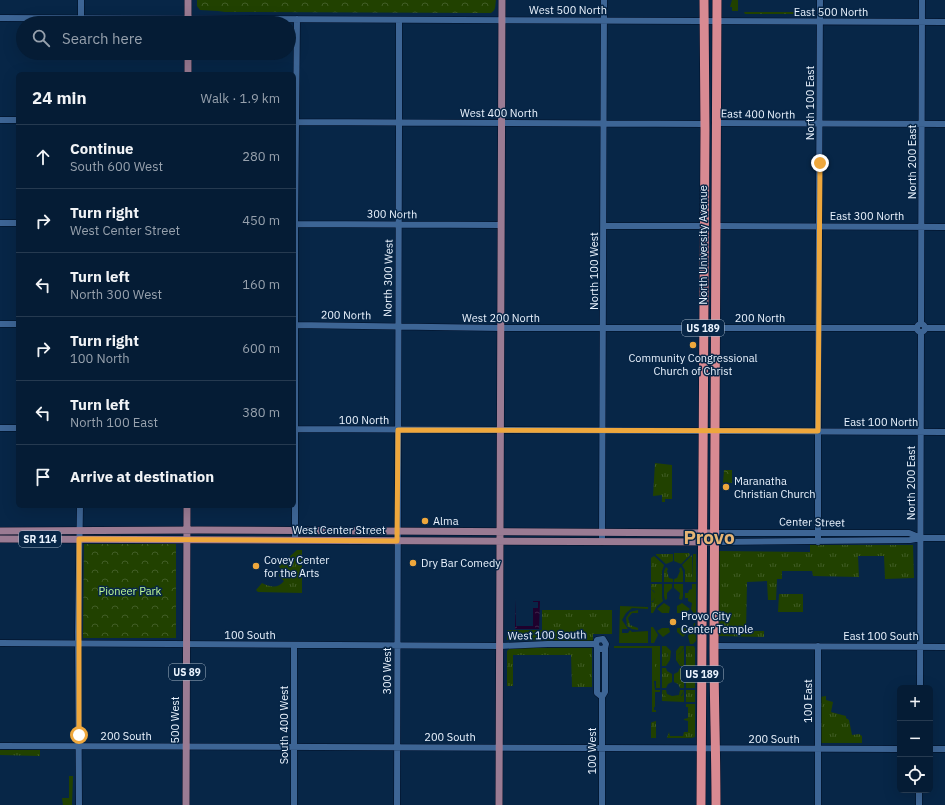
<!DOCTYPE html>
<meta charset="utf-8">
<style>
:root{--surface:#051c35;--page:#0e253d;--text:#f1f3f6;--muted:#97a1ad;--line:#263a50}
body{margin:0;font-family:"IBM Plex Sans",sans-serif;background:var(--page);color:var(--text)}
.controls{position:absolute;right:12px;bottom:12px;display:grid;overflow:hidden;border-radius:6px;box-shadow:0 4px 16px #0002}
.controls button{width:36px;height:36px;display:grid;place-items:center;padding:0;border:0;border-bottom:1px solid var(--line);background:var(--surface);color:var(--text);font:20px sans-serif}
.stop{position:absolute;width:12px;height:12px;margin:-9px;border:3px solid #eea73c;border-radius:50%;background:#fff}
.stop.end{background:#eea73c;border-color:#fff;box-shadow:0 1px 4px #0008}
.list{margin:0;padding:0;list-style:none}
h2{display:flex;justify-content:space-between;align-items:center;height:52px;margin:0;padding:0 16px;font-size:17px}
h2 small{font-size:13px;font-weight:400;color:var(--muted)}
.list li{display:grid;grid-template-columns:26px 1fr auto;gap:12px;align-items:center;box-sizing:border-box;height:64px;padding:0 16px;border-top:1px solid var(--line)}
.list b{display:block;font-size:15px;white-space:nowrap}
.list p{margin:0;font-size:13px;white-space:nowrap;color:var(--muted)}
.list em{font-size:13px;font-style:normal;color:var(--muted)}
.icon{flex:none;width:22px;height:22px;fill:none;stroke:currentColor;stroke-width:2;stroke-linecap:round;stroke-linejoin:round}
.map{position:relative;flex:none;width:945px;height:805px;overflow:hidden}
.search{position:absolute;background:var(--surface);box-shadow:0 4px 16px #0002;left:16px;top:16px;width:280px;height:44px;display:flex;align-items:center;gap:10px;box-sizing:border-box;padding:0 14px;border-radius:22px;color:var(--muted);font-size:15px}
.panel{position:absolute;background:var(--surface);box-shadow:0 4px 16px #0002;left:16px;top:72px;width:280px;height:436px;border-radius:6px}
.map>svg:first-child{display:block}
.grass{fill:url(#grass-tufts)}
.park{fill:url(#park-crowns)}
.garden{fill:#214100}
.water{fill:url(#water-ripples)}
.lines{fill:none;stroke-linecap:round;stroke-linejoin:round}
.minor-casing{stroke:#000e25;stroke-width:7}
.major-casing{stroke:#000e25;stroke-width:8}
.highway-casing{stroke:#000e25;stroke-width:10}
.minor{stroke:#3d6595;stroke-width:6}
.major{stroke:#9a7b93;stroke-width:7}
.highway{stroke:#d88a92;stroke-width:9}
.route{stroke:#eea73c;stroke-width:5}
.poi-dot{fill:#eea73c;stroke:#072647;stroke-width:1.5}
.labels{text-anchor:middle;stroke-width:3;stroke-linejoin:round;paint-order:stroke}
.shield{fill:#072647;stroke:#a6b6c7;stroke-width:1}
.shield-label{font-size:10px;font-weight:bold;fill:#eaf3fe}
.street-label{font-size:11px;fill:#eaf3fe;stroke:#072647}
.poi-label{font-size:11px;fill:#eaf3fe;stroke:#072647;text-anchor:start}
.park-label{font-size:11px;fill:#bff996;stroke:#072647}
.town-label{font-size:19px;font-weight:bold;fill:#e6b575;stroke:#072647}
</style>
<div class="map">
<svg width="945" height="805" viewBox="0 0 945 805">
<defs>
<pattern id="grass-tufts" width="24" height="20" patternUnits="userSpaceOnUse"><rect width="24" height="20" fill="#214100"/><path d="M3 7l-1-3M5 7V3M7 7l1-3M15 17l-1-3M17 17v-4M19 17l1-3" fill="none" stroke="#415d26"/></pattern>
<pattern id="park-crowns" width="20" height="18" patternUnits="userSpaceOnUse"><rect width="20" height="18" fill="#214100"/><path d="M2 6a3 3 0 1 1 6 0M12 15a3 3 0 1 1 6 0" fill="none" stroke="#415d26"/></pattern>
<pattern id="water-ripples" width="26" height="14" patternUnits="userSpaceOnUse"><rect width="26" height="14" fill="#1f012d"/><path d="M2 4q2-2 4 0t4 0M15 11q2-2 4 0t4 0" fill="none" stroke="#40264c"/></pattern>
</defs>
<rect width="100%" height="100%" fill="#072647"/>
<path class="grass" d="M732,0H738V11H732V7H730Z
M744,12H810V14H745Z
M655,463L672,465V499H665V502H662V495L653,496Z
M810,545H913L914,578L885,579L884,556H858L859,577L813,576L812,571H782V579H777L776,600H768L767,581L747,582L746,631H764V637L719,636L718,551L810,552Z
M297,550H302V593L258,592L256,590L262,583C270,587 278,589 284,581L279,576L281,570L279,566Z
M674,553H689L690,555L681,564L674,561Z
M656,554H673V561L666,564L656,555Z
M692,555V582H685V570L682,565Z
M654,556L664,565L662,571V582H651V558Z
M666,567L668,569L667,571L669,578L673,579V582H664V571Z
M681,567L683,572V582H674V579L677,578L680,571L679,569Z
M651,584H662V593H655L654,591L651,589Z
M779,594H803V612H778Z
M655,598H662L663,601L657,606L653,613H651V602H653Z
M542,610H612V634H593V641L507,640V630H542Z
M638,610V613H632L628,618L630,625L638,628V630L632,629L627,626L626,618L630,612Z
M651,627H653L658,635L654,643H651Z
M622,638H648V643H622Z
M684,646V666H682L678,659V655L683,650Z
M510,648H592V687H572L571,655H513V686H507V651Z
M655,648H660V685H658L657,680H655Z
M662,648H664C671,658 667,657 664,666H662Z
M686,648H689L692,652V686H686Z
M662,668H666L667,671L672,674V682L668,684L666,688H662Z
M680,668H684V688H680L678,684L674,682V674L678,672Z
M662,690L665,696H682L684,690V702L662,701Z
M686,690H695V702H686Z
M826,696V700L833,702L831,712L846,716V718L849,720L852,735L859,734L862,736V743H821L820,697Z
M686,704H695V737L692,738H667L669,732L670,736H683L684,732H688V721L684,720V719L688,718V707H686Z
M656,721V738H651V723L652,722Z
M0,750H40V756L0,755Z
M69,776H73L72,805H63L62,798H69Z"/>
<path class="park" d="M197,0H496C495,6 496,10 491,13L225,12L218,11L200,10L197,6Z
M724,470H732V483H723Z
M84,544H176V638H83Z"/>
<path class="garden" d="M693,554H696V582H692Z
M664,584H672V588L667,593V599L665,600L664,596Z
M674,584H683V596L682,600L679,599L680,593L674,588Z
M692,584H696V618L691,609L692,603L688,601V598H685V593H688L689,590L692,589Z
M651,589L655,593H662V598H655L653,601L651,602Z
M664,603L670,607L669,613H662L657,609Z
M682,603L690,609L685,613H677V606Z
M620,606L648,607V609L632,608L626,613L622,620L628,629H622V633H628L630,630L632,632L648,631V638H622V643H619Z
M694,623H695L696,641L693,644H690L688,636L693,628Z
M662,628H669L670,632L663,637L657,631Z
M677,628H685L689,631L683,637L677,632Z
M614,646H660V648H655V679L658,680V685H660V688H656V681H654L655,690H660V692H655V707H654V710H656V712H652V648H614Z
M662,646H666L671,651L670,660L666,666H664C665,661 668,659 668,654L664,651V649L662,648Z
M680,646H684L682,651L678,655V659L682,666H680L676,660V651Z
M686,646H694L695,648V688H686V686L692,685V652L689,648H686Z
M662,690H666L667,694L672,696L679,695L680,690H684L680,698L671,700L665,696Z"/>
<path class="water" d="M515,598L516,626H533V608H538V602H533V601H540L539,629H515Z"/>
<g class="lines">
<g class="minor-casing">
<path id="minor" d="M0,18L945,22
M81,19V0
M0,120H18
M294,122L705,124
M715,123L945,124
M0,223H18
M294,224L501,225
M604,226H703
M716,226L945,227
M917 328a4 4 0 1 1 8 0a4 4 0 1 1-8 0Z
M0,324H18
M921,324L922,0
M294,325L501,328H917
M925,328H945
M0,428H18
M294,429L945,432
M715,533H909L921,538
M295,540V224L297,19
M602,542L604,0
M715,542L910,540L921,538H945
M818,542V431L820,0
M0,643L500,646L548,644H596
M714,646L945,647
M597,648V693L602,697
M920,688L921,332
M602,697L605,692V648L606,644L603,639L597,640L596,644L597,648L601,649L605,648
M0,746L900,749
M930,749H945
M79,805L78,632L80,506
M294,805V645
M397,805L399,130V20
M602,805V697
M818,805V646
M919,805V790"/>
</g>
<g class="major-casing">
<path id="major" d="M188,23V0
M188,74V53
M0,531L198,530L715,533
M0,539L715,542
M186,805L187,506
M499,805L502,0"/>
</g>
<g class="highway-casing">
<path id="highway" d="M701,805L705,130L704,0
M716,805C716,752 714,700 714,647C713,432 716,216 717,0"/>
</g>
<use href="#minor" class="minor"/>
<use href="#major" class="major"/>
<use href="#highway" class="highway"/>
</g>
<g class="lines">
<path class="route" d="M79,735V539L397,541L398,430L818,431L820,163"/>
</g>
<g class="poi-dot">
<circle cx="693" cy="345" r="4"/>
<circle cx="726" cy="487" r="4"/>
<circle cx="425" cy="521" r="4"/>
<circle cx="413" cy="563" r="4"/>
<circle cx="256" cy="566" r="4"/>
<circle cx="673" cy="622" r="4"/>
</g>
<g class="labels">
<g class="shield">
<rect x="682" y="320" width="42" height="16" rx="3"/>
<rect x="19" y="531" width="42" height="16" rx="3"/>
<rect x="169" y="664" width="36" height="16" rx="3"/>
<rect x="681" y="666" width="42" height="16" rx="3"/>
</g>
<g class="shield-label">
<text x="703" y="332">US 189</text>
<text x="40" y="543">SR 114</text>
<text x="187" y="676">US 89</text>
<text x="702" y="678">US 189</text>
</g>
<g class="street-label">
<text x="568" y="14">West 500 North</text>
<text x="831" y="16">East 500 North</text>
<text transform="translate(810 103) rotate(-90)" y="4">North 100 East</text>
<text x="499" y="117">West 400 North</text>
<text transform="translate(758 114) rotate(1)" y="4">East 400 North</text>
<text transform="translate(912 162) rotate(-90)" y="4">North 200 East</text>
<text transform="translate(392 214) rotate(1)" y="4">300 North</text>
<text x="867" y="220">East 300 North</text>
<text transform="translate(703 245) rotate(-90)" y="4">North University Avenue</text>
<text transform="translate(594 271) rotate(-90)" y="4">North 100 West</text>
<text transform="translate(388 278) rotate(-89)" y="4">North 300 West</text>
<text transform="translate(346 315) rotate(1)" y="4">200 North</text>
<text x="501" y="322">West 200 North</text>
<text x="760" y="322">200 North</text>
<text x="364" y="424">100 North</text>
<text x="881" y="426">East 100 North</text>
<text transform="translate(911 483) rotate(-90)" y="4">North 200 East</text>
<text transform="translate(812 522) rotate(1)" y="4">Center Street</text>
<text x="339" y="534">West Center Street</text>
<text x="250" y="639">100 South</text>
<text transform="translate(547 635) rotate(-1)" y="4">West 100 South</text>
<text x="881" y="640">East 100 South</text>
<text transform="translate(387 671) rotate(-90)" y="4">300 West</text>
<text transform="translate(808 701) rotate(-90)" y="4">100 East</text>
<text transform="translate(175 720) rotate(-90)" y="4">500 West</text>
<text transform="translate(284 725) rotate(-90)" y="4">South 400 West</text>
<text x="126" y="740">200 South</text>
<text x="450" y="741">200 South</text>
<text x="774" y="743">200 South</text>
<text transform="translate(592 751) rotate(-90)" y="4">100 West</text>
</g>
<g class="poi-label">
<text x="693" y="362" text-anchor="middle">Community Congressional<tspan x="693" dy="13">Church of Christ</tspan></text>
<text x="734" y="485">Maranatha<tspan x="734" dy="13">Christian Church</tspan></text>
<text x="433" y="525">Alma</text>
<text x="264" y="564">Covey Center<tspan x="264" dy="13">for the Arts</tspan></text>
<text x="421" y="567">Dry Bar Comedy</text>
<text x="681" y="620">Provo City<tspan x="681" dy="13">Center Temple</tspan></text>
</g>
<g class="park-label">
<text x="130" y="595">Pioneer Park</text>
</g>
<g class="town-label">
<text x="709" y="544">Provo</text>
</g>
</g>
</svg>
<div class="controls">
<button>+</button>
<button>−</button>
<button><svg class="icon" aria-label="locate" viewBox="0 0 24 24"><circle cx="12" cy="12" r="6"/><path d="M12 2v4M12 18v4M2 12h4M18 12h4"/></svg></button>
</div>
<div class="stop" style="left:79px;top:735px"></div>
<div class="stop end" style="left:820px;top:163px"></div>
<div class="search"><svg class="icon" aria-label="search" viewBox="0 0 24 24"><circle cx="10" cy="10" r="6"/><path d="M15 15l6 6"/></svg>Search here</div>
<section class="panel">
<h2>24 min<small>Walk · 1.9 km</small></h2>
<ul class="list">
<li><svg class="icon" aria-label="ahead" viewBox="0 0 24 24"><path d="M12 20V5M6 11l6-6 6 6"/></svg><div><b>Continue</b><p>South 600 West</p></div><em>280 m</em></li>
<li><svg class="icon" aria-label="right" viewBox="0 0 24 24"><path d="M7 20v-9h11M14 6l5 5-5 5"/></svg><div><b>Turn right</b><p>West Center Street</p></div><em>450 m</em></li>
<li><svg class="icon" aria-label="left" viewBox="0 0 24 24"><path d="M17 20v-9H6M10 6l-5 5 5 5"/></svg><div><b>Turn left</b><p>North 300 West</p></div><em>160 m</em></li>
<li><svg class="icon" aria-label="right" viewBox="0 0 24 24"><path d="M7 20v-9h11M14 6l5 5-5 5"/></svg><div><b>Turn right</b><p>100 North</p></div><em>600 m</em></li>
<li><svg class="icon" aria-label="left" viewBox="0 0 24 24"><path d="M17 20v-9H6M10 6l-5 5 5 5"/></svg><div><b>Turn left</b><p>North 100 East</p></div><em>380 m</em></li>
<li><svg class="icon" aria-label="arrive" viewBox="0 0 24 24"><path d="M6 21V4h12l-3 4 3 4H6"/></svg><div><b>Arrive at destination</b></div></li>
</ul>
</section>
</div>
